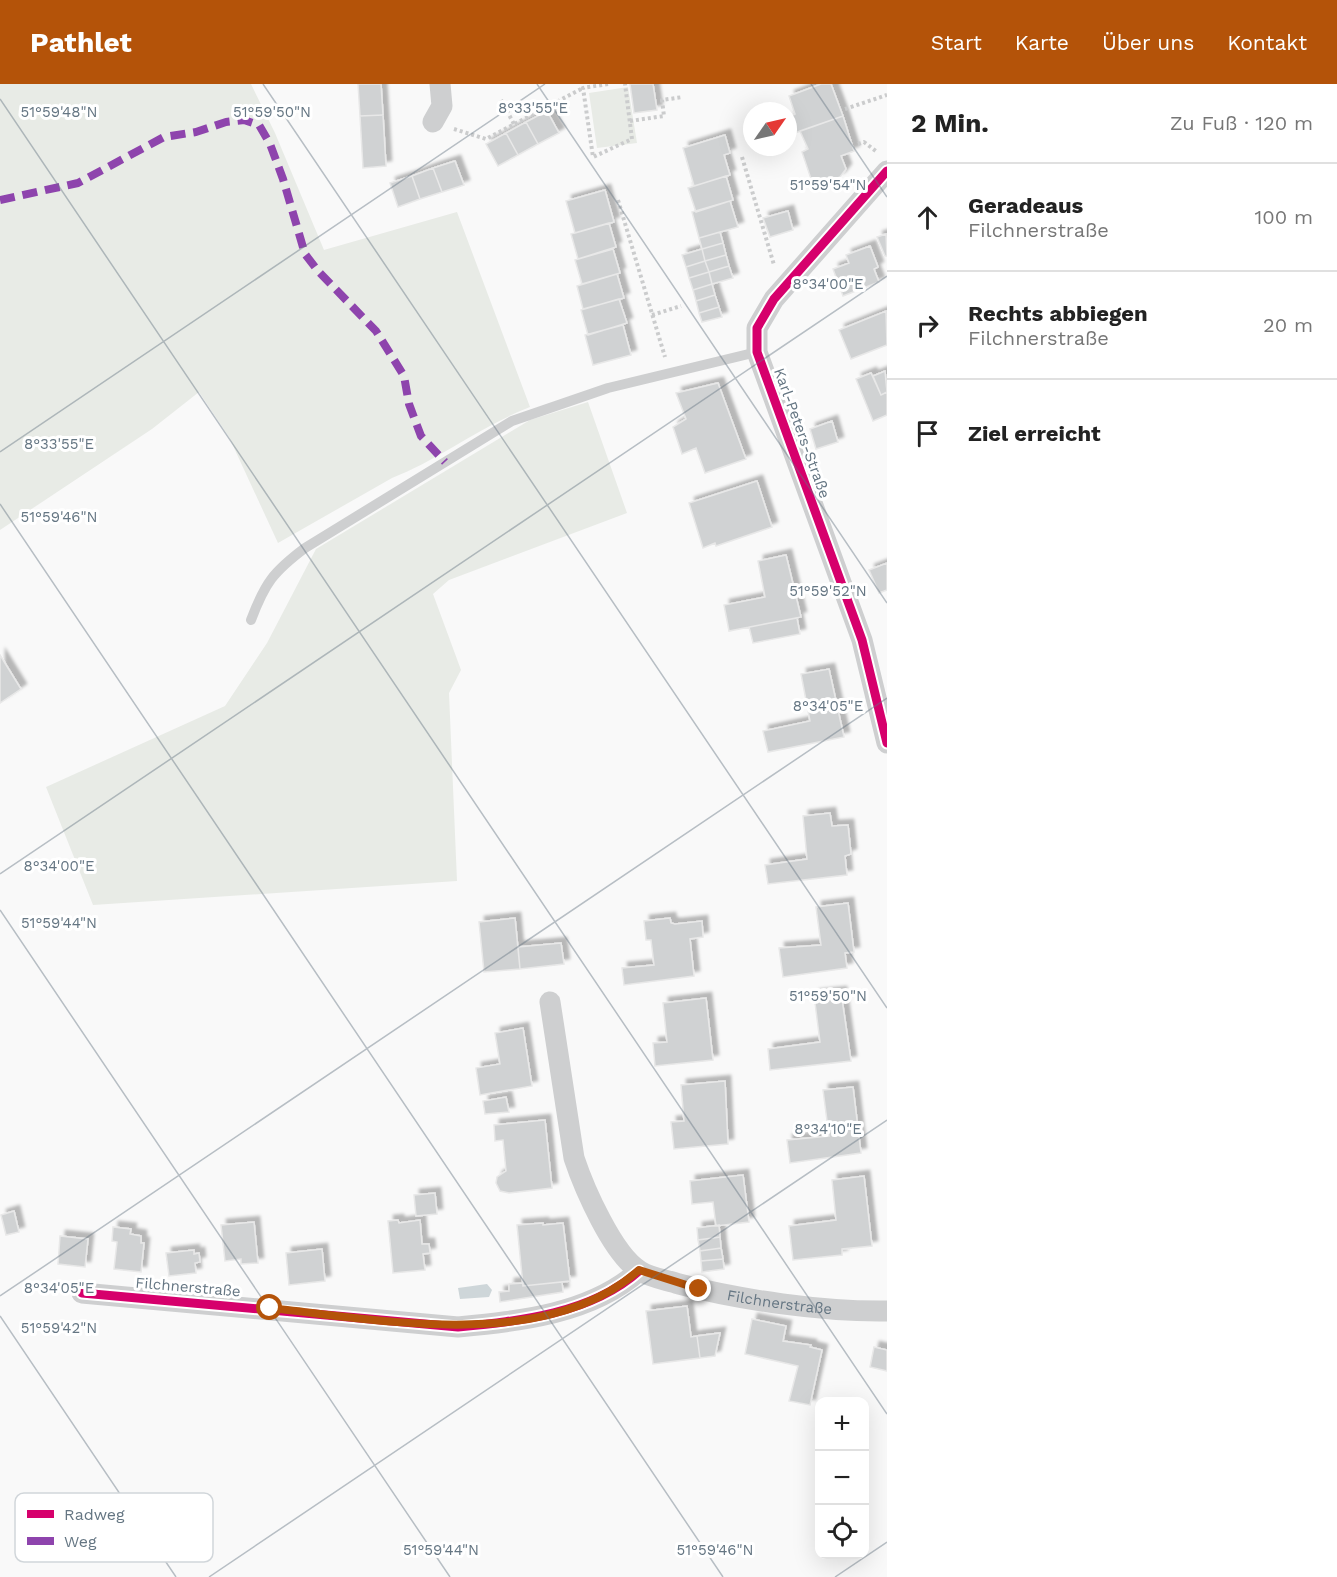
<!DOCTYPE html>
<html lang="de">
<meta charset="utf-8">
<style>
:root{--surface:#fff;--page:#f2f2f2;--text:#222;--muted:#767676;--line:#e0e0e0;--accent:#b45309}
body{margin:0;font-family:"Work Sans",sans-serif;background:var(--page);color:var(--text)}
.controls{position:absolute;right:18px;bottom:18px;display:grid;overflow:hidden;border-radius:12px;box-shadow:0 6px 24px #0002}
.controls button{width:54px;height:54px;display:grid;place-items:center;padding:0;border:0;border-bottom:2px solid var(--line);background:var(--surface);color:var(--text);font:30px sans-serif}
.compass{position:absolute;left:743px;top:18px;width:54px;height:54px;border-radius:50%;background:var(--surface);box-shadow:0 6px 24px #0002;rotate:56deg}
.stop{position:absolute;width:18px;height:18px;margin:-14px;border:4px solid #b45309;border-radius:50%;background:#fff}
.stop.end{background:#b45309;border-color:#fff;box-shadow:0 2px 6px #0008}
.list{margin:0;padding:0;list-style:none}
h2{display:flex;justify-content:space-between;align-items:center;height:78px;margin:0;padding:0 24px;font-size:26px}
h2 small{font-size:20px;font-weight:400;color:var(--muted)}
.list li{display:grid;grid-template-columns:39px 1fr auto;gap:18px;align-items:center;box-sizing:border-box;height:108px;padding:0 24px;border-top:2px solid var(--line)}
.list b{display:block;font-size:22px;white-space:nowrap}
.list p{margin:0;font-size:20px;white-space:nowrap;color:var(--muted)}
.list em{font-size:20px;font-style:normal;color:var(--muted)}
.icon{flex:none;width:33px;height:33px;fill:none;stroke:currentColor;stroke-width:2;stroke-linecap:round;stroke-linejoin:round}
.map{position:relative;flex:none;width:887px;height:1493px;overflow:hidden}
header{display:flex;align-items:center;gap:36px;box-sizing:border-box;height:84px;padding:0 30px;background:var(--accent);color:#fff}
header strong{font-size:28px}
nav{display:flex;gap:33px;margin-inline-start:auto;font-size:21px}
main{display:flex}
aside{flex:1;background:var(--surface)}
.map>svg:first-child{display:block}
.green{fill:#e8ebe6}
.water{fill:#ced6d9}
.building{fill:#d0d2d3;stroke:#e8e8e8;stroke-width:1.5;filter:url(#shadow)}
.lines{fill:none;stroke-linecap:round;stroke-linejoin:round}
.path{stroke:#cbcccd;stroke-width:4;stroke-dasharray:3 3;stroke-linecap:butt}
.lane{stroke:#cecfd0;stroke-width:10}
.street{stroke:#cecfd0;stroke-width:21}
.quiet{stroke:#8e44ad;stroke-width:8;stroke-dasharray:15 8;stroke-linecap:butt}
.cycleway-casing{stroke:#fff;stroke-width:13}
.cycleway{stroke:#d6006c;stroke-width:9}
.route{stroke:#b45309;stroke-width:8}
.ticks{fill:none;stroke:#657683;stroke-width:1.5;stroke-opacity:0.45}
.labels{text-anchor:middle;stroke-width:6;stroke-linejoin:round;paint-order:stroke}
.street-label{font-size:15px;fill:#657683;stroke:#fff}
.key{fill:#fff;stroke:#d1d6da;stroke-width:1.5}
.key-label{font-size:16px;fill:#657683}
.ticks-label{font-size:15px;text-anchor:middle;fill:#657683;stroke:#fff;stroke-width:6;stroke-linejoin:round;paint-order:stroke}
</style>
<header>
<strong>Pathlet</strong>
<nav><a>Start</a><a>Karte</a><a>Über uns</a><a>Kontakt</a></nav>
</header>
<main>
<div class="map">
<svg width="887" height="1493" viewBox="0 0 887 1493">
<defs>
<filter id="shadow"><feDropShadow dx="5.5" dy="-5.5" stdDeviation="1.5" flood-color="#0004"/></filter>
</defs>
<rect width="100%" height="100%" fill="#f9f9f9"/>
<path class="green" d="M0,0H251L275,49L324,166L457,128L530,323C481,342 440,375 392,394L278,459L229,353L199,308L152,345L0,446Z
M628,3L637,59L597,64L589,9Z
M588,318L627,429L449,496L433,510L461,586L449,609L457,797L93,821L46,703L225,622L267,559L316,465L530,336Z"/>
<path class="water" d="M487,1200L492,1206L489,1213L460,1215L458,1204Z"/>
<path class="building" d="M358,0H381L383,31L360,32Z
M630,0H653L657,26L634,29Z
M821,0H831L843,32L795,49L789,33L795,30L789,12Z
M547,27L559,49L538,60L526,38Z
M383,31L386,82L363,84L360,32Z
M843,32L854,67L841,72L846,85L840,93L814,104L802,68L808,65L800,47Z
M526,38L538,60L518,71L506,49Z
M506,49L518,71L498,82L486,60Z
M725,51L730,69L724,71L730,91L694,102L683,64Z
M455,77L464,101L442,108L433,84Z
M433,84L442,108L420,115L412,92Z
M412,92L420,115L398,123L390,99Z
M726,92L733,116L696,128L688,104Z
M605,106L614,138L575,149L566,117Z
M730,117L738,143L699,154L692,128Z
M788,127L793,146L770,153L763,134Z
M609,139L616,163L578,175L571,150Z
M720,148L723,159L702,165L699,154Z
M886,150L887,172H885L877,153Z
M723,159L726,171L705,177L702,165Z
M870,162L878,183L874,185L879,198L843,212L833,185L849,179L846,171Z
M613,165L620,189L582,200L575,176Z
M702,165L705,177L686,183L682,171Z
M726,171L729,182L709,188L705,177Z
M705,177L709,188L689,194L686,183Z
M729,182L733,194L712,200L709,188Z
M709,188L712,200L693,206L689,194Z
M617,190L624,214L583,225L577,202Z
M712,200L715,211L696,217L693,206Z
M715,211L719,223L699,229L696,217Z
M619,215L627,239L588,251L581,226Z
M719,223L722,233L702,238L699,229Z
M886,227L887,261L851,275L839,246Z
M623,241L631,271L593,281L585,251Z
M885,287L887,308L881,311L873,292Z
M871,289L881,311L887,308V331L873,337L856,295Z
M718,299L746,375L705,389L696,364L682,370L673,343L686,335L676,309Z
M832,337L838,358L816,365L810,345Z
M757,397L772,443L716,462L715,459L703,464L689,419Z
M786,471L801,533L729,547L724,521L765,513L758,477Z
M887,479V506L879,509L869,486Z
M797,534L800,550L753,559L749,543Z
M0,571L21,605L0,619Z
M829,585L844,653L768,668L763,647L810,637L801,590Z
M830,729L832,742L848,741L851,770L845,772L847,791L768,800L765,781L807,775L803,732Z
M848,819L854,868L845,869L847,884L783,893L779,864L821,861L816,823Z
M515,834L520,885L484,888L479,838Z
M670,834L671,839L675,840L702,837L703,853L690,855L694,892L624,901L622,884L654,881L651,856H646L644,837Z
M561,859L564,880L520,885L518,863Z
M841,908L851,977L770,986L768,965L820,958L814,911Z
M706,914L713,976L655,982L653,959L667,958L663,919Z
M523,944L532,1002L480,1011L476,984L500,980L495,949Z
M725,997L728,1060L674,1065L671,1038L684,1037L681,1001Z
M853,1003L861,1069L790,1079L787,1056L829,1052L823,1006Z
M506,1013L509,1028L485,1030L483,1017Z
M545,1036L552,1104L509,1109L500,1107L496,1099L497,1093L506,1087L503,1056L495,1057L494,1041Z
M743,1091L749,1138L716,1142L713,1118L692,1120L690,1097Z
M864,1092L872,1162L842,1165V1171L793,1176L789,1142L836,1136L832,1096Z
M435,1109L437,1130L416,1132L414,1111Z
M14,1127L19,1148L6,1151L1,1131Z
M398,1136L399,1139L420,1136L422,1160H429L430,1169L423,1170L425,1186L393,1189L388,1137Z
M254,1138L258,1179L241,1180V1175L225,1177L221,1141Z
M543,1139V1141L563,1139L570,1197L523,1202L517,1141Z
M719,1141L720,1153L698,1156L697,1144Z
M113,1143L131,1145L130,1150L141,1152V1159H144L141,1188L114,1185L117,1158L112,1157Z
M60,1152L88,1155L85,1183L58,1180Z
M720,1153L721,1164L700,1167L698,1156Z
M721,1164L723,1175L701,1177L700,1167Z
M322,1165L325,1197L289,1201L286,1169Z
M194,1166V1170L199,1169L200,1178L195,1179L196,1189L169,1192L166,1169Z
M723,1175L724,1185L702,1188L701,1177Z
M562,1198L563,1208L500,1218L499,1208L509,1207V1200L523,1199V1202Z
M687,1222L691,1253L697,1252L700,1274L653,1280L646,1227Z
M752,1235L786,1242L783,1257L811,1261L810,1263L822,1266L810,1321L789,1317L798,1282L745,1270Z
M720,1249L715,1272L700,1274L697,1252Z
M874,1263L887,1266V1287L870,1283Z"/>
<g class="lines">
<path class="path" d="M608,0L583,4L593,73L632,55L625,0
M501,16L514,40
M845,25L887,11
M630,37L664,32L662,16L683,13
M454,45L486,55L583,4
M858,60L864,58L877,68
M742,73L774,181
M618,116L665,273
M652,231L681,222"/>
<path class="lane" d="M251,536C265,499 273,488 305,464L512,337L608,304L757,268"/>
<g class="street">
<path d="M433,38L442,22L440,0"/>
<path d="M887,87L774,215L757,244V268L862,556L887,659"/>
<path id="s1" d="M550,918L574,1074C584,1104 613,1171 640,1187C651,1194 667,1196 679,1200C740,1216 824,1228 887,1227"/>
<path d="M82,1209L458,1243C520,1237 591,1230 639,1187"/>
</g>
<path class="quiet" d="M0,116L78,99L164,53L196,48L226,38L244,36L259,41L270,60L283,95L305,170L318,187L376,247L404,292L409,320L421,352L445,378"/>
<g class="cycleway-casing">
<path id="cycleway" d="M887,87L774,215L757,244V268L862,556L887,659
M82,1209L458,1243C520,1237 591,1230 639,1187"/>
</g>
<use href="#cycleway" class="cycleway"/>
</g>
<g class="lines">
<path class="route" d="M270,1224C382,1236 546,1269 639,1186L699,1205"/>
</g>
<path class="ticks" d="M263,0L887,924M537,0L887,519M811,0L887,113M0,15L887,1330M0,368L545,0M0,420L723,1493M0,790L887,192M0,826L450,1493M0,1212L887,614M0,1232L176,1493M209,1493L887,1036M835,1493L887,1458"/>
<g class="labels">
<g class="street-label">
<text transform="translate(802 349) rotate(70)" y="5">Karl-Peters-Straße</text>
<text transform="translate(188 1203) rotate(5)" y="5">Filchnerstraße</text>
<text dy="5" stroke="none"><textPath href="#s1" startOffset="434">Filchnerstraße</textPath></text>
</g>
</g>
<rect x="15" y="1409" width="198" height="69" rx="9" class="key"/>
<rect x="27" y="1426" width="27" height="8" fill="#d6006c"/>
<rect x="27" y="1453" width="27" height="8" fill="#8e44ad"/>
<g class="key-label">
<text x="64" y="1436">Radweg</text>
<text x="64" y="1463">Weg</text>
</g>
<g class="ticks-label">
<text x="533" y="29">8°33'55"E</text>
<text x="59" y="33">51°59'48"N</text>
<text x="272" y="33">51°59'50"N</text>
<text x="828" y="106">51°59'54"N</text>
<text x="828" y="205">8°34'00"E</text>
<text x="59" y="365">8°33'55"E</text>
<text x="59" y="438">51°59'46"N</text>
<text x="828" y="512">51°59'52"N</text>
<text x="828" y="627">8°34'05"E</text>
<text x="59" y="787">8°34'00"E</text>
<text x="59" y="844">51°59'44"N</text>
<text x="828" y="917">51°59'50"N</text>
<text x="828" y="1050">8°34'10"E</text>
<text x="59" y="1209">8°34'05"E</text>
<text x="59" y="1249">51°59'42"N</text>
<text x="441" y="1471">51°59'44"N</text>
<text x="715" y="1471">51°59'46"N</text>
</g>
</svg>
<div class="controls">
<button>+</button>
<button>−</button>
<button><svg class="icon" aria-label="locate" viewBox="0 0 24 24"><circle cx="12" cy="12" r="6"/><path d="M12 2v4M12 18v4M2 12h4M18 12h4"/></svg></button>
</div>
<svg class="compass" viewBox="-18 -18 36 36"><path d="M0-13l5 13h-10z" fill="#e53935"/><path d="M0 13l5-13h-10z" fill="#767676"/></svg>
<div class="stop" style="left:270px;top:1224px"></div>
<div class="stop end" style="left:699px;top:1205px"></div>
</div>
<aside>
<h2>2 Min.<small>Zu Fuß · 120 m</small></h2>
<ul class="list">
<li><svg class="icon" aria-label="ahead" viewBox="0 0 24 24"><path d="M12 20V5M6 11l6-6 6 6"/></svg><div><b>Geradeaus</b><p>Filchnerstraße</p></div><em>100 m</em></li>
<li><svg class="icon" aria-label="right" viewBox="0 0 24 24"><path d="M7 20v-9h11M14 6l5 5-5 5"/></svg><div><b>Rechts abbiegen</b><p>Filchnerstraße</p></div><em>20 m</em></li>
<li><svg class="icon" aria-label="arrive" viewBox="0 0 24 24"><path d="M6 21V4h12l-3 4 3 4H6"/></svg><div><b>Ziel erreicht</b></div></li>
</ul>
</aside>
</main>
